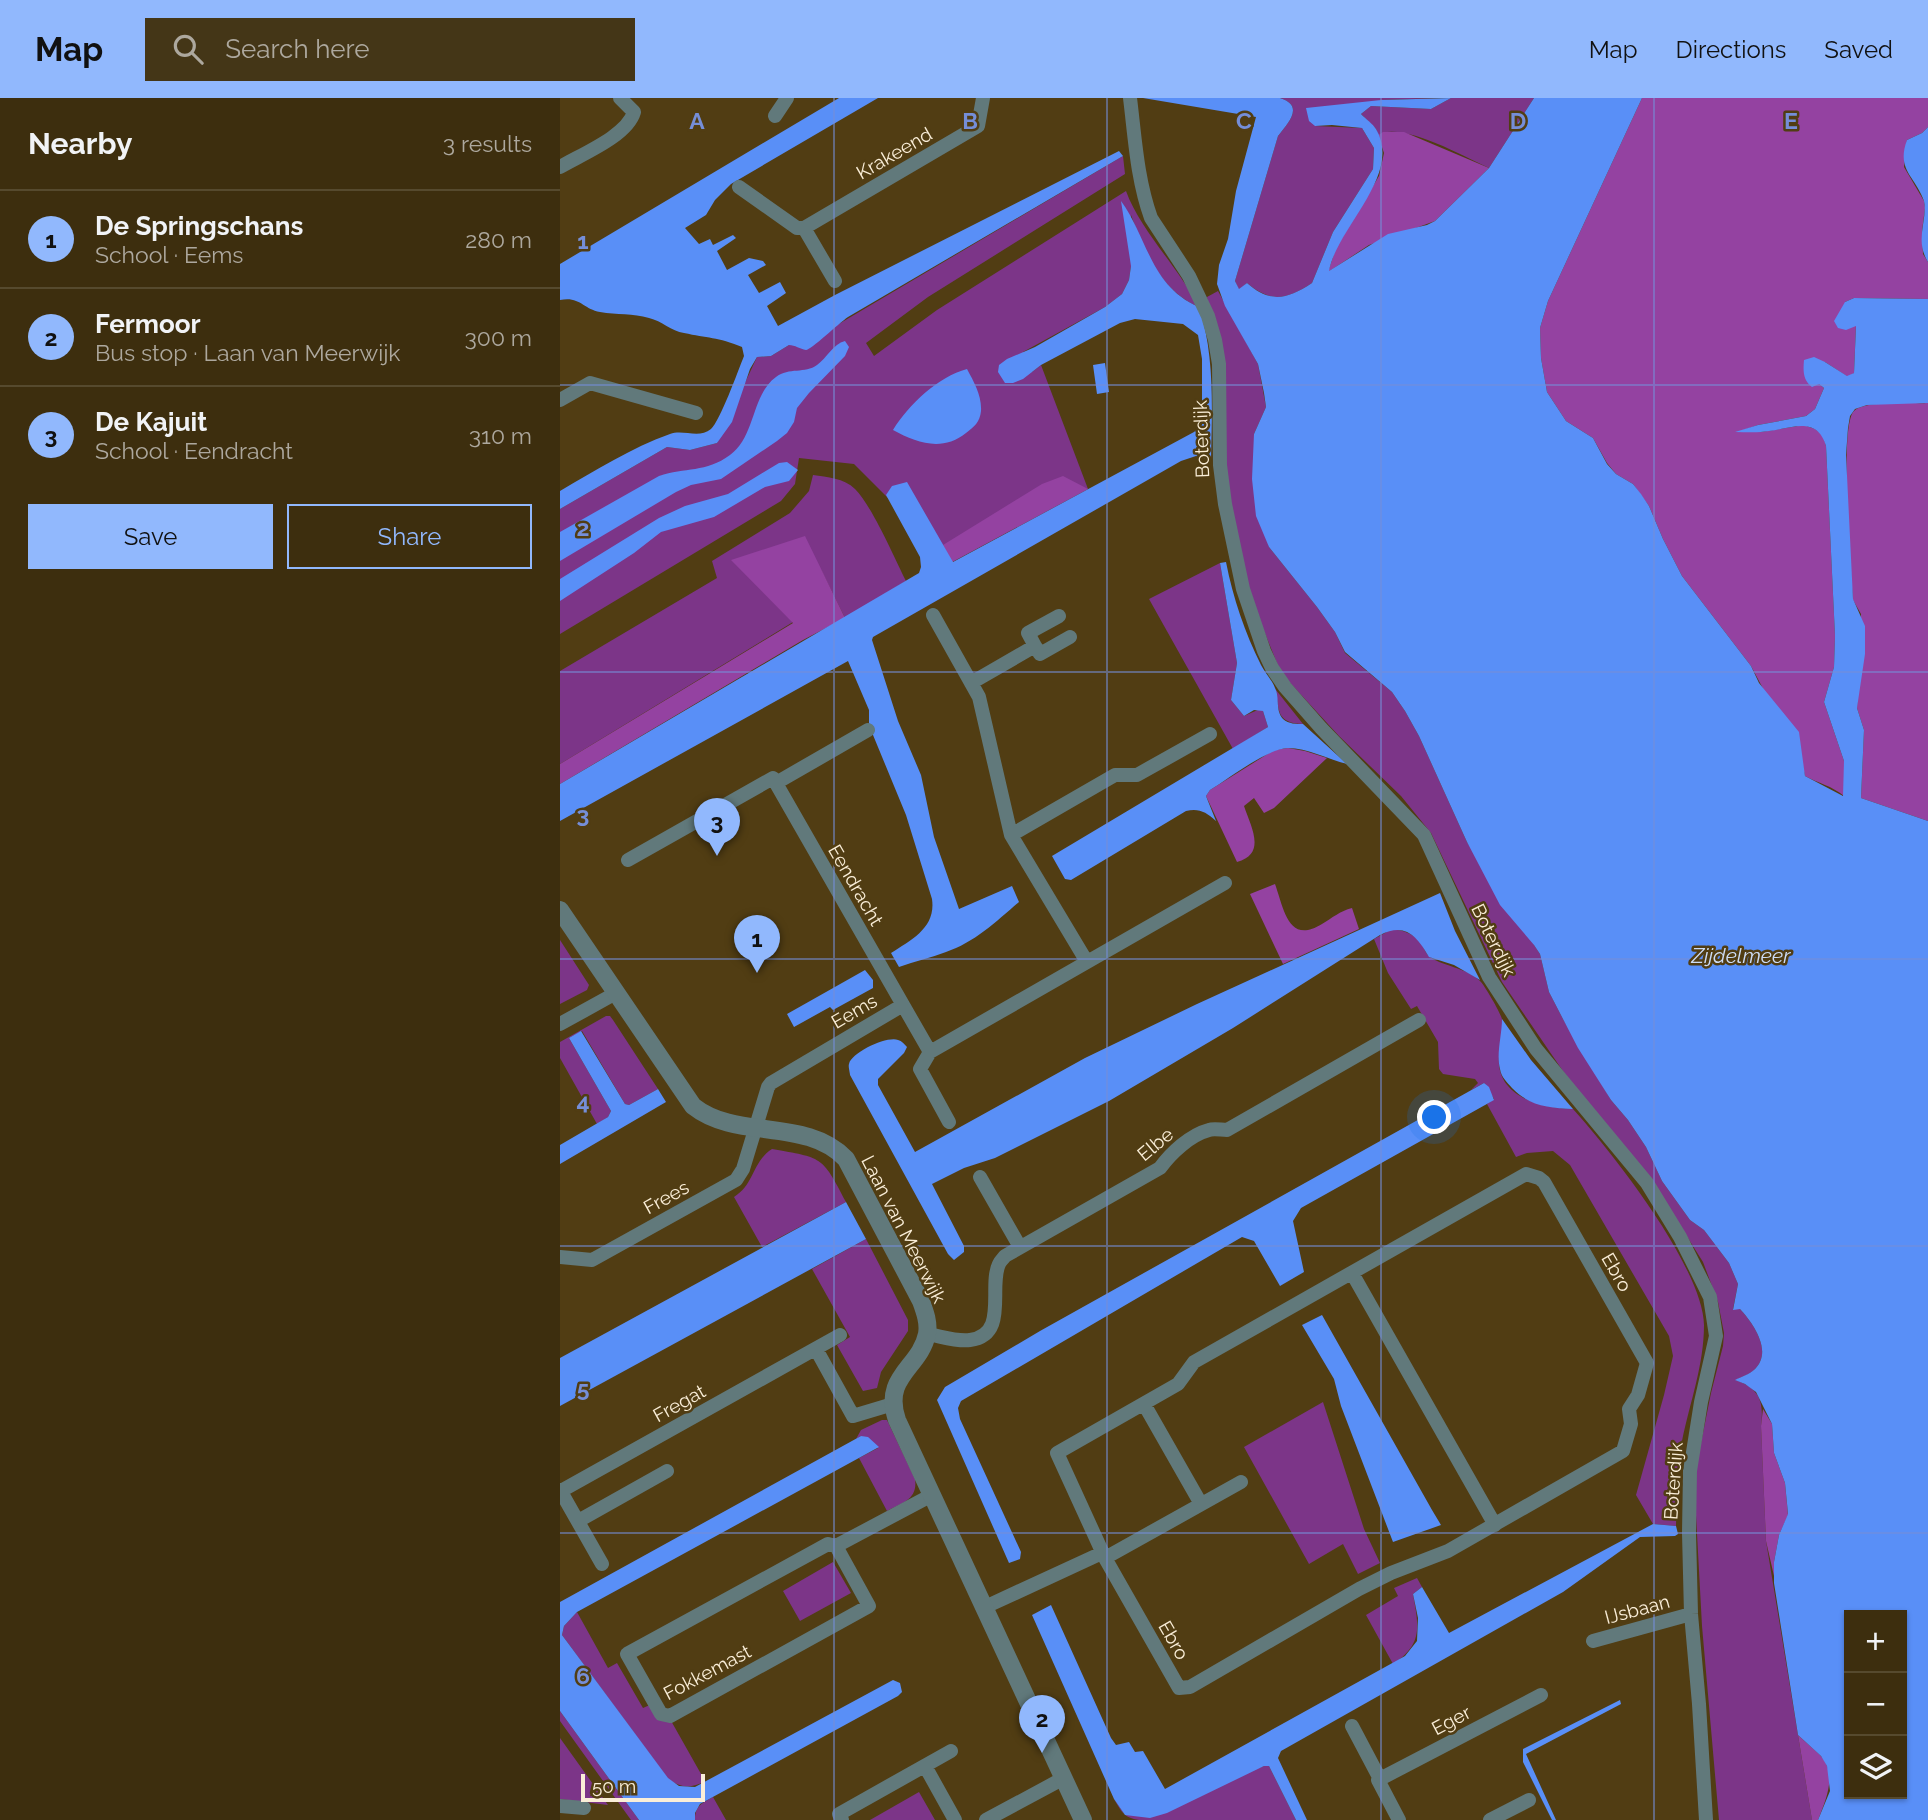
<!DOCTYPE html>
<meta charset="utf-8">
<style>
:root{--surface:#3d2e0e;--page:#443617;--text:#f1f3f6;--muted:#ada89e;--line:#564a2e;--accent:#91b8fd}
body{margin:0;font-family:Raleway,sans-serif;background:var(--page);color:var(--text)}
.controls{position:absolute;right:21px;bottom:21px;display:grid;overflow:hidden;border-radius:0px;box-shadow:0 2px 5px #0004}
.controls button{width:63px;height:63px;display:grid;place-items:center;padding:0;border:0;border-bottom:2px solid var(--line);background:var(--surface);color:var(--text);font:35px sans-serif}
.scale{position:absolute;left:21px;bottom:18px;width:124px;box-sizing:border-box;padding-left:7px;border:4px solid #faeed8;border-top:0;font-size:19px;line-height:24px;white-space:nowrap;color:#faeed8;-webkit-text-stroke:5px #513d13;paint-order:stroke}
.you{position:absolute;left:875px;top:1020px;width:24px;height:24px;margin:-18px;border:5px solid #fff;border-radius:50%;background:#1a73e8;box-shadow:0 0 0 10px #1a73e833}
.badge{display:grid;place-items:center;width:46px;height:46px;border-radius:50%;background:var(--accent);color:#111;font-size:23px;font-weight:700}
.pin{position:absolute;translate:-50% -58px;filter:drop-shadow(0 2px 4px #0008)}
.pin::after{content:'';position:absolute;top:37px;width:24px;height:21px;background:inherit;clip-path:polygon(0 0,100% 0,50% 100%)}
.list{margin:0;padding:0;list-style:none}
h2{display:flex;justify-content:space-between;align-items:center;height:91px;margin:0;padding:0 28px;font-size:30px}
h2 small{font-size:23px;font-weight:400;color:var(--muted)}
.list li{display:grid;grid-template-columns:46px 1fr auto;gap:21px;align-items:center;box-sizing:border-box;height:98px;padding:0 28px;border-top:2px solid var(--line)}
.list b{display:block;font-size:26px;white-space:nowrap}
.list p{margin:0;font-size:23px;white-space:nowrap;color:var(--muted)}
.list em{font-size:23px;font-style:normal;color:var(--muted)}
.actions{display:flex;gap:14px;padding:21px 28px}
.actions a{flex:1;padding:16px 0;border:2px solid var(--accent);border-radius:0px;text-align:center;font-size:24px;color:var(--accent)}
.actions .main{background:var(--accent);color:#111}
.icon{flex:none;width:38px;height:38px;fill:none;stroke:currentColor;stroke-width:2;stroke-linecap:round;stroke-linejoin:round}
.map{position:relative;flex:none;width:1368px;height:1722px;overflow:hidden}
header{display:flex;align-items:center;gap:42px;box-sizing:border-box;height:98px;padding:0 35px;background:var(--accent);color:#111}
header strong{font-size:33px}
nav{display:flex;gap:38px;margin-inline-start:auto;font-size:24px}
.search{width:490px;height:63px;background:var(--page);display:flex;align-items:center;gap:18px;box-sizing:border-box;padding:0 24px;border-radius:0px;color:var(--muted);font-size:26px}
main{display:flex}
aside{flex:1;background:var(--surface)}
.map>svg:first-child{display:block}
.green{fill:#7c3588}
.forest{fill:#9442a1}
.water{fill:#598ff7;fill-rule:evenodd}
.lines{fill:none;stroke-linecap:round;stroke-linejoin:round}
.minor{stroke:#61797b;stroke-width:14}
.tertiary{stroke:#61797b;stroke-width:18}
.grid{fill:none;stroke:#758ed8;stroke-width:2;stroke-opacity:0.55}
.labels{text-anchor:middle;stroke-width:5;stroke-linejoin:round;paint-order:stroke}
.street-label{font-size:19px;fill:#faeed8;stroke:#513d13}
.water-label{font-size:21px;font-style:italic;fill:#cddcf6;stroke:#513d13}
.grid-label{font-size:23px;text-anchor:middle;font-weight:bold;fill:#758ed8;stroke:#513d13;stroke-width:5;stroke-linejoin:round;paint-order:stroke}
</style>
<header>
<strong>Map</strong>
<div class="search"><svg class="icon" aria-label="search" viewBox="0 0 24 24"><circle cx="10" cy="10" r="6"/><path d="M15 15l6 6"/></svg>Search here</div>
<nav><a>Map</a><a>Directions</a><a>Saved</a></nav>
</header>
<main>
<aside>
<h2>Nearby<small>3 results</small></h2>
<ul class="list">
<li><span class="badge">1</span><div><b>De Springschans</b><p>School · Eems</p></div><em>280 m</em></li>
<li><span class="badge">2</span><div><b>Fermoor</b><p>Bus stop · Laan van Meerwijk</p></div><em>300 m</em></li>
<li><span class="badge">3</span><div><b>De Kajuit</b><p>School · Eendracht</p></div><em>310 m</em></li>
</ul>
<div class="actions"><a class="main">Save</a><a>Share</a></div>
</aside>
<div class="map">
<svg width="1368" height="1722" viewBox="0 0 1368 1722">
<rect width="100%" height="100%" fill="#513d13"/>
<path class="green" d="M720,0H879L821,2L755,28L802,30L814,50L813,71L773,134L752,185C726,202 711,205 687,185L679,192L675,183L718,38C728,25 745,8 720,0Z
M891,0H974L929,70C905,59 841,23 818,37L816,31L801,16L811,8L871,11Z
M563,58L565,76L368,199L306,245L314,258L377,212L566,93C580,132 619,170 639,209C601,193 584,153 571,117V168L569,182L562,196L545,209L463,254L472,274L481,267L528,391L392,464L294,366L239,360L235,386L221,403L0,536V411L107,349L130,352L157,345L197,259L211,258L229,247L272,230Z
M658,193L698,266L706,309L694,336V352L709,449L757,509L775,534L785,555L832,594L845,613L859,638L907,744L980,856L989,894L1003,921L1051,1002L1068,1022L1086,1049L1102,1083L1130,1122L1144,1132L1169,1165L1178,1186L1173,1211H1180C1193,1225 1213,1253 1195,1271C1191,1276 1181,1279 1176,1282C1200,1291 1204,1304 1201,1328L1206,1443L1252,1722H1159L1142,1528L1134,1380L1151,1295L1163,1248L1164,1235L1158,1204L1143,1164L1116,1121L1005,976L942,884L871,735L841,698L779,638L721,575L691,501L671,412L647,199Z
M253,377C267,379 284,380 295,391C312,408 334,459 346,483L285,520L261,472L172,462L233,524L0,666V573L157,480L152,463L230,415L249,393Z
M660,465L677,565L671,602L684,618L700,611L703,613L708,629L673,651L589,501Z
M716,592L743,626C717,625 719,614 716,592Z
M832,831C844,833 853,835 860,844C864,848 865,855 869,858C878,867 909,870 921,884C926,890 940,914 942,921C945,933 940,947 939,959C936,999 982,1010 1013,1011C1052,1054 1143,1170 1144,1227C1144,1267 1130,1304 1122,1343C1116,1370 1117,1400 1116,1428L1093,1426L1076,1397L1104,1297L1113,1258L1109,1238L1010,1067L993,1053L967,1055L956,1059L927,1006L934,1001L924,985L911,992L918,985L915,981L883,976L879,971L878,944L857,908L851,911L828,875L814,841Z
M0,842L29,887L27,892L0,906Z
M46,918H50L53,922L98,991L69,1007L65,1006L22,933L9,940L51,1013L48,1019L37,1026L0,960V944Z
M212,1051C262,1060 262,1057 286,1104L202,1149L174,1099C195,1086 192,1064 212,1051Z
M306,1141L348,1222V1233L321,1274L317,1290L303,1293L277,1247L290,1239L252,1171Z
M763,1304L804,1431L820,1465L798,1476L783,1446L749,1466L684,1349Z
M322,1322H327L355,1381C358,1401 343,1405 327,1413L299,1360L318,1350L301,1338L296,1341L301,1332Z
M273,1464L291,1495L240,1523L223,1493Z
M857,1480L862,1489L853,1496C859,1529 863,1546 833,1566L806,1517L838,1498L834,1490Z
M17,1514L48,1570L57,1565L83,1610L92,1606L110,1621L145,1683C131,1691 121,1690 108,1681L2,1537L4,1528Z
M0,1613L79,1722H71L0,1623Z
M0,1640L48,1707L0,1701Z
M704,1668H709L736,1722H579C564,1720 561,1713 554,1701L565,1717Z
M359,1694L375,1722H310Z
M153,1699L166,1722H135C135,1708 142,1705 153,1699Z"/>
<path class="forest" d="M1082,0H1368V29L1362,35L1347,42L1344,69L1364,103L1365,110L1362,133L1363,156L1368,164V201L1294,200L1285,204L1296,227L1294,275L1288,279L1265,264L1259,286L1264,290L1255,311L1246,318L1198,327L1178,334H1201L1244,327L1255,331L1263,337L1266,348L1275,538L1274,569L1264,604L1284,663V698C1272,688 1258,685 1245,678L1242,664L1191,568L1122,478L1103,441L1089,408L1073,386L1056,376L1047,365L1033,340L1006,323L987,294L981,260L980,230L988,203Z
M823,34H844L929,70L875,123L809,147L768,174L776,150L819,78L824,55L818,37Z
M1368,305V723L1301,700L1304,632L1297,610L1301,516L1293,502C1291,474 1279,327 1294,313C1306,302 1351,306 1368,305Z
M503,378L528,391L392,464L383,447L482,386Z
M245,438L285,520L243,542L0,686V666L233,525L171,462Z
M728,650L745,653L767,660L714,710L704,715L694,700L684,708C691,729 707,756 677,764L646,698L650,692L714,652Z
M715,786C724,811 728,847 762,826C772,820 780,813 792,810L799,831L723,866L690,796Z
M1203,1311L1212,1326L1214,1355L1225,1385L1228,1417L1219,1437L1214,1464V1478L1206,1443L1201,1328Z
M1238,1637C1245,1644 1253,1650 1260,1657C1278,1676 1266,1701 1258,1722H1252Z"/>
<path class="water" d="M279,0H318L171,86L155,102L146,117L125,130L139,146L150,141L153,147L173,137L176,140L157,153L167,172L189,160L203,163L206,167L188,177L199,195L220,184L226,195L207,208L218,228L275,197L559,53L563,58L288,219C279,225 251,252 246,252C240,251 235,247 229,247L211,258L197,259L190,271L172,324L157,345L130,352L107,349L0,411V393C36,372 71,350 110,336C123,331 139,341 151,331C160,323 178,273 184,258L182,249C158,239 147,240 124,235C111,233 102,223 89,220C73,215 57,217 40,214C23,211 20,198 0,202V166Z
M583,0H720C745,8 728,25 718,38L675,183L679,191L687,185C710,205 726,202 752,185L773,134L813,71L814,50L802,30L772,27L755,28L749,23L746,10L821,2L891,0L871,11L811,8L801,16C806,21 813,26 816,31C843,77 777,129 769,173L828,136L867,127L875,123L929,70L974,0H1082L988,203L980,230L981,260L987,294L1006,323L1033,340L1047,366L1056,376L1073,386L1081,396L1089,408L1103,441L1122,478L1191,568L1199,585L1239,634L1245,678L1283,698L1284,663L1264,604L1274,569L1275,538L1266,348C1257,318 1233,330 1209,333C1198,335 1187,334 1175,334L1198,327L1246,318L1255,311L1264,290L1259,286L1252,289C1243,282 1243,273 1244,262L1254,259L1265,264L1287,278L1294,275L1296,228L1286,232L1278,230L1274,223L1285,204L1294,200L1368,201V305L1307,307L1295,311L1290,318L1288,330L1286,357L1293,501L1305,528V556L1297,610L1304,632L1301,700L1368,723V1722H1258L1270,1693L1267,1668L1261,1658L1238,1637L1214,1485V1464L1219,1437L1228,1416L1225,1385L1214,1355L1212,1326L1196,1294L1185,1286L1175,1282C1181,1279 1190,1276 1195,1271C1213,1253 1193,1225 1180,1211L1173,1212L1178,1186L1169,1165L1144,1132L1130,1122L1102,1083L1086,1049L1068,1022L1051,1002L1018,950L989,894L980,856L974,847L940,807L907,744L859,638L845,613L832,594L785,554L775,534L757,509L709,449L696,418L692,381L694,336L706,309L704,295L698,266L665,208L657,186L659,167L668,141L676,93L696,19ZM1342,1517V1696H1289V1517Z
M1368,29V164C1354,142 1368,121 1364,103C1355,78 1336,72 1347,42L1362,35Z
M561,103C588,140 590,188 639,209C655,257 652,312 651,362L636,358L621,363L313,539L312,542L338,623L361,677L374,739L399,811L452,788L459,804C437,823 414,845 386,854C371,860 355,863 339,869L331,855C353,841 376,829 372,801L346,717L313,637L309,625V612L288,563L0,723V686L359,475L361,469L360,459L326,397L332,388L347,384L393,464L634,334L642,327V261L638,237L623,226L575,221L560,225L481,267L463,281L453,285H445L438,274L439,267L447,261L475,249L545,209L562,196L569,182L571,168Z
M285,243L289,249L285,258L249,295L237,310L234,324L227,335L217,343L161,381L131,387L116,394L0,463V434L99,378C125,369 146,375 170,357C196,338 191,297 216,279C229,269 245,276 257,267C267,260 273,246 285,243Z
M545,265L549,294L537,296L533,267Z
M407,271C414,284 422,298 421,313C420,324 414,329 406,335C382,354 357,345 333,332C349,306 378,279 407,271Z
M227,364L238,372L229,383L205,389L154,419L101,434L74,455L0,503V481L99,420L125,408L168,396L219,365Z
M666,464C673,500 685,535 701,567C705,575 712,582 715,590C720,599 715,612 723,621C729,626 736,626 743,626L787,666C768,661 747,650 728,650C706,651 670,680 650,692L646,698L656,723C646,714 639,710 626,713L511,782L505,781L492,758L708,629L703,613L694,612L684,618L671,602L677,565L660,465Z
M880,795L895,833L920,882L894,867L869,859C857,838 845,824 820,837L673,930L549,1003L435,1060L404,1070L372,1086L404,1148V1154L394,1162L388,1156L290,977C290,975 288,968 289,966C292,954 327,938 338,942C342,943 344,946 347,949L344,955L318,981V987L355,1054L525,960L637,906Z
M305,872L313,882V890L273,912L270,909L234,929L227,916Z
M942,921L971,962L1013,1011C989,1010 969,1008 952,990C947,984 941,979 940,971C936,956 942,937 942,921Z
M21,933L65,1006L69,1007L98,991L106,1004L0,1066V1047L48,1019L51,1013L9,940Z
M924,985L929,989L934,1002L741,1110L733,1123L744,1174L720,1188L694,1143L682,1139L401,1303L398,1310L400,1321L461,1454L460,1461L449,1465L377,1302L385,1289L480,1233Z
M286,1104L306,1141L0,1308V1260Z
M762,1217L872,1412L881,1427L833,1444L781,1308L774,1281L742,1227Z
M301,1338L308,1339L319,1349L17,1514L4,1528L2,1537L108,1680L119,1688L135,1689L333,1582L340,1585L342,1594L338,1598L140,1706L135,1715V1722H79L0,1613V1504Z
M1093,1426L1116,1428L1118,1436L1115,1438L1080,1439L1003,1494L721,1653L718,1660L747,1722H736L709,1668H704L607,1715L590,1720L565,1717L554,1701L472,1517L491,1507L551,1640L556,1647L569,1644L575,1654L583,1653L605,1691L845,1558L857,1543L858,1520L853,1496L862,1489L889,1535Z
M1060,1602L1061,1606L966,1656L996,1722H992L963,1664V1651Z"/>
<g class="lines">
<path class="minor" d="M570,0C575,40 577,81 591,120L629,178L648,218L655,242L659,266L660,367L665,406L683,491L704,553L712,570L725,589L761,630L864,737L929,879L976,951L1087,1085L1120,1139L1150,1199L1156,1238L1141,1304L1130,1373L1129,1435L1131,1516L1139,1606L1146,1722
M215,18L227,0
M0,69C22,56 67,38 74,14L60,0
M179,89L237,130H244L418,28L423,0
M244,130L275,183
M0,302L30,285L136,315
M373,517L419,599L451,737L527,864
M475,548L468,535L499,518
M411,585L475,548L480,556L510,539
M216,685L308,632
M451,737L555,677H577L650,636
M68,762L213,680L343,907
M0,926L56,895
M370,954L360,971L389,1024
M966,1076L979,1080L984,1084L1087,1265L1078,1297L1069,1311L1071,1326L1063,1353L888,1453L831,1475L799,1491L630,1589L619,1590L545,1460L497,1355L618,1286L634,1264Z
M420,1079L460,1149
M0,1159L32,1162L176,1082L183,1071L208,989L211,985L343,907L370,954L665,785
M792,1175L935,1427
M367,1236C380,1238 397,1244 410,1242C449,1237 428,1189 439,1166C440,1163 443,1161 445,1158L600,1070C611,1055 630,1037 649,1032C654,1030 661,1032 667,1032L859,922
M256,1251L293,1318L333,1306
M584,1306L641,1406
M0,1392L42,1466
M1,1393L280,1237
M18,1423L107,1373
M276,1448L309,1508L110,1618L101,1616L67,1556L268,1446L276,1448L372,1397
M545,1460L681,1384
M425,1509L542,1455
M1033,1543L1131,1516
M792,1628L820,1681
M365,1668L395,1722
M0,1708L24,1710
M282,1722L279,1716L391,1653
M426,1722L504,1680
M839,1722L818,1682L981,1597
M930,1722L969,1702"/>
<path class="tertiary" d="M0,812L133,1008C177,1043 246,1019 286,1061L361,1203C365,1214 369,1225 367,1236C360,1270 322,1278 337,1322L523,1722"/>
</g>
<path class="grid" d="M274,0V1722M547,0V1722M821,0V1722M1094,0V1722M0,287H1368M0,574H1368M0,861H1368M0,1148H1368M0,1435H1368"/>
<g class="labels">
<g class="street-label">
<text transform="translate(334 55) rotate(-30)" y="7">Krakeend</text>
<text transform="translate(641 341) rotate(-92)" y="7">Boterdijk</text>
<text transform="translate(296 787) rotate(60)" y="7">Eendracht</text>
<text transform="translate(934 842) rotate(64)" y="7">Boterdijk</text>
<text transform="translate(294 913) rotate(-30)" y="7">Eems</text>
<text transform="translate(595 1046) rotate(-40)" y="7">Elbe</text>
<text transform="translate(106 1099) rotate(-29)" y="7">Frees</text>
<text transform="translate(344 1131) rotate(63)" y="7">Laan van Meerwijk</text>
<text transform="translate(1057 1174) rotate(60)" y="7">Ebro</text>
<text transform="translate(119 1305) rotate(-29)" y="7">Fregat</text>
<text transform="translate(1113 1383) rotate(-86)" y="7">Boterdijk</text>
<text transform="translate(1077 1511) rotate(-15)" y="7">IJsbaan</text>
<text transform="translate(614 1542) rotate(60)" y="7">Ebro</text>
<text transform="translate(147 1574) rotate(-28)" y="7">Fokkemast</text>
<text transform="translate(891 1622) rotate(-28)" y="7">Eger</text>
</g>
<g class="water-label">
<text x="1181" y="865">Zijdelmeer</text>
</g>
</g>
<g class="grid-label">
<text x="137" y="31">A</text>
<text x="410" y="31">B</text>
<text x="684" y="31">C</text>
<text x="958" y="31">D</text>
<text x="1231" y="31">E</text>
<text x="23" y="151">1</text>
<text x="23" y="438">2</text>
<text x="23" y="725">3</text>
<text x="23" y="1012">4</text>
<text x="23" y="1299">5</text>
<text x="23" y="1586">6</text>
</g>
</svg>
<div class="controls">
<button>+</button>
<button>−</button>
<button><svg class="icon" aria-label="layers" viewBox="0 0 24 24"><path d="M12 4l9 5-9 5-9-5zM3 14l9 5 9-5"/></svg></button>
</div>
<div class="scale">50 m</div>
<div class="you"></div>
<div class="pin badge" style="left:197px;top:875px">1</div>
<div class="pin badge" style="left:482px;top:1655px">2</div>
<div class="pin badge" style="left:157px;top:758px">3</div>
</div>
</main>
